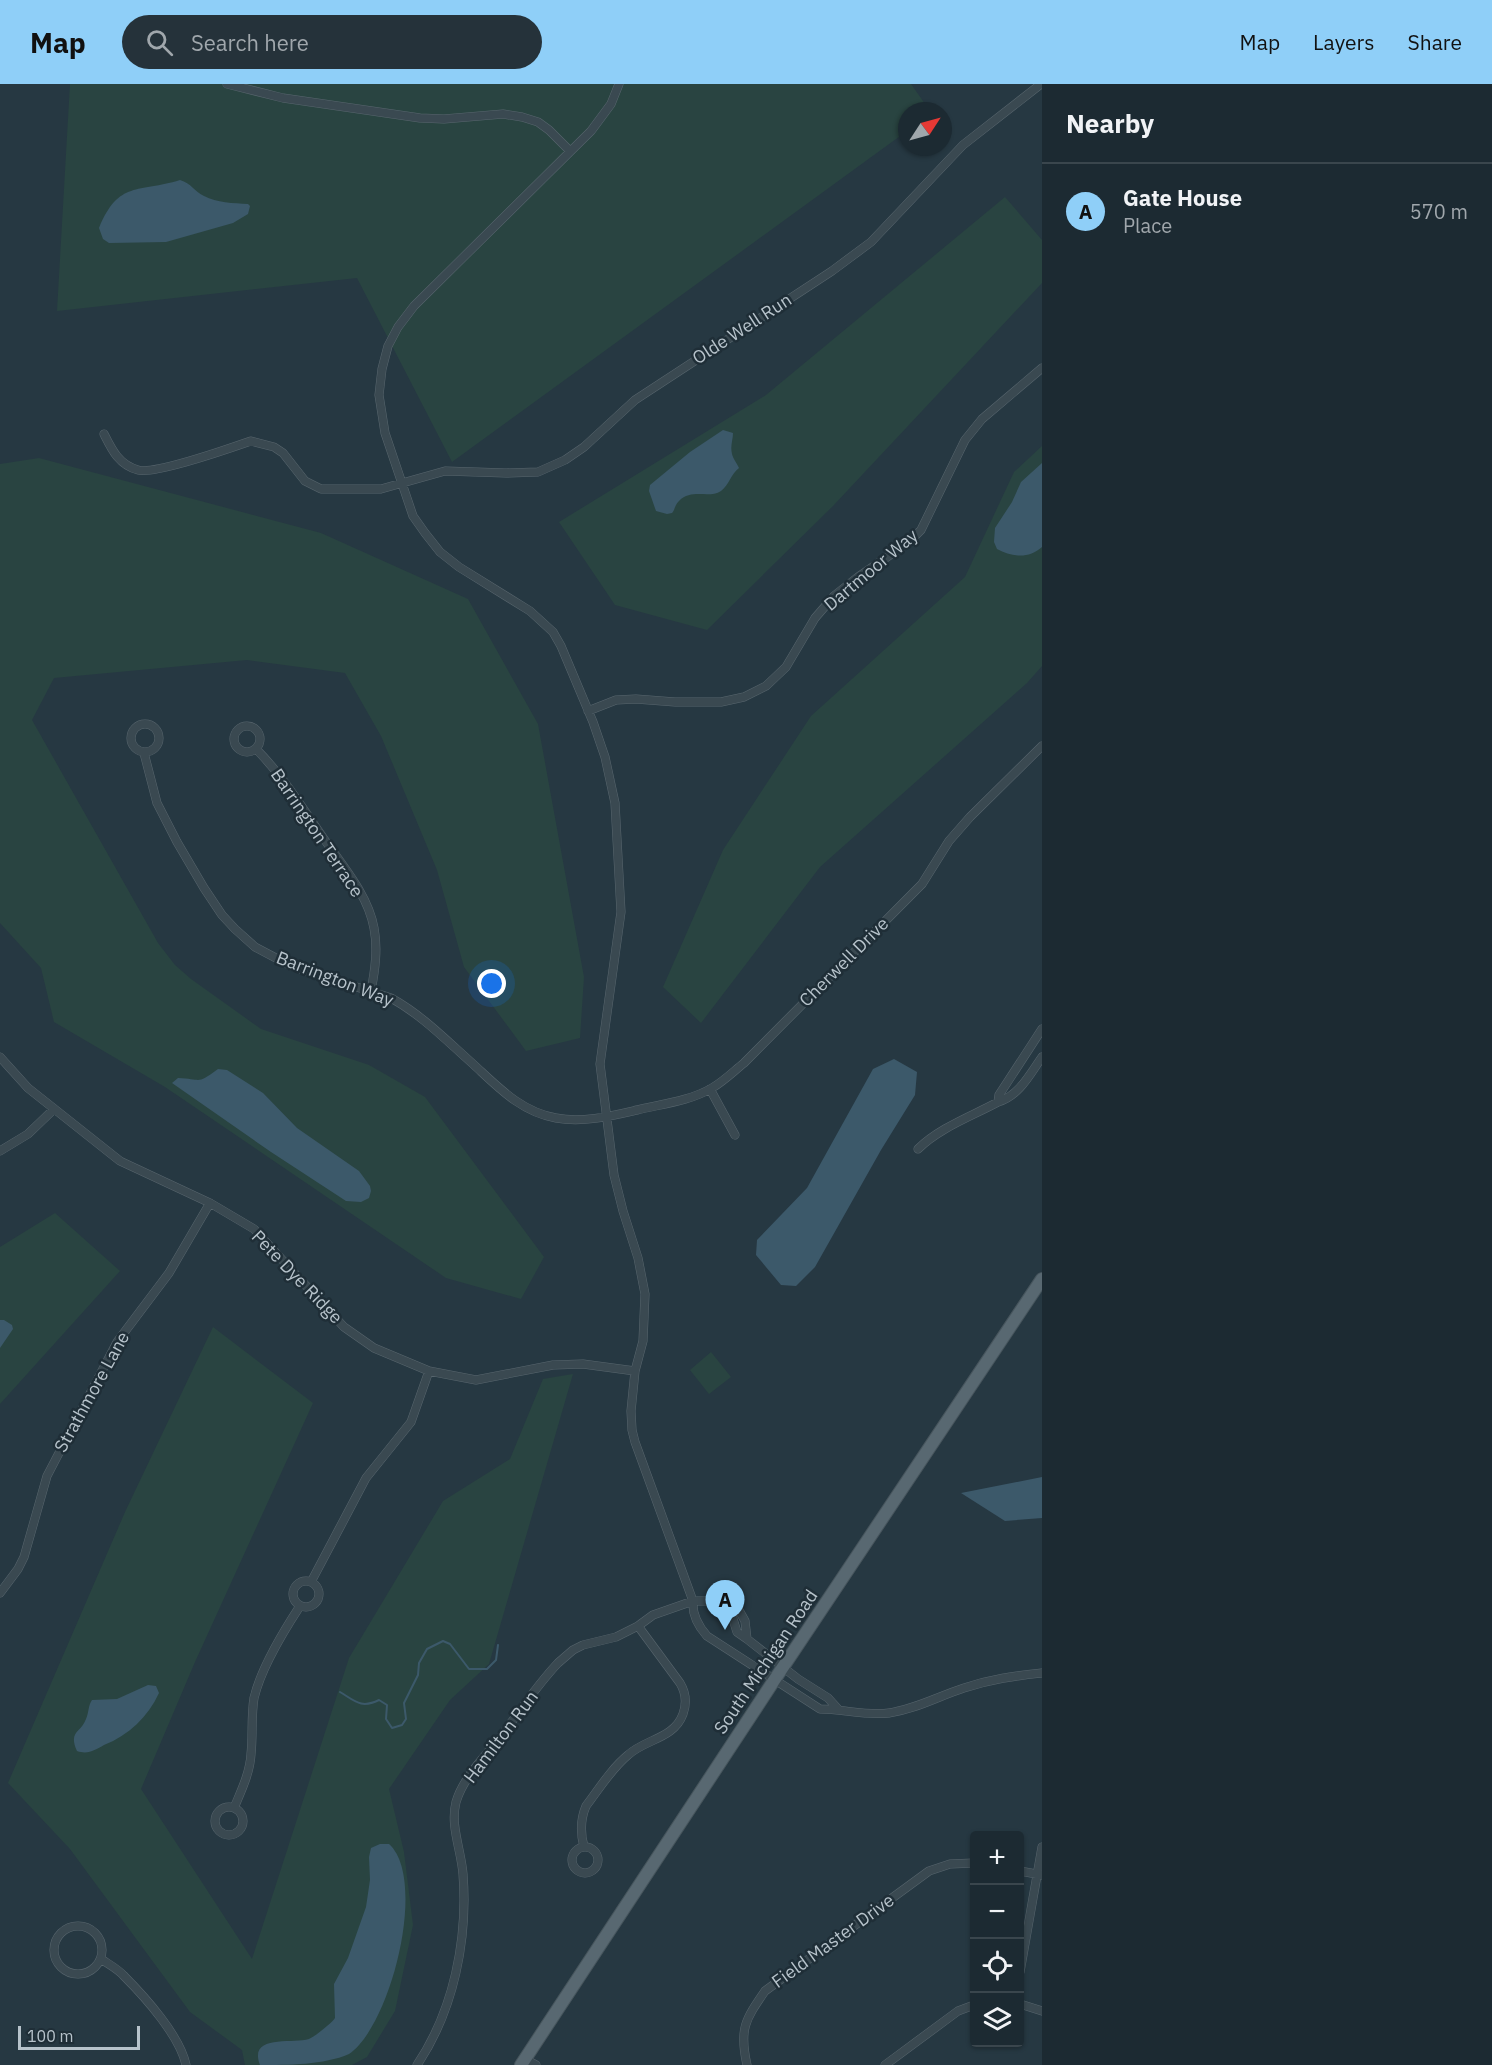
<!DOCTYPE html>
<meta charset="utf-8">
<style>
:root{--surface:#1c2a32;--page:#25323a;--text:#f1f3f6;--muted:#a0a7ac;--line:#3a464d;--accent:#8fcff8}
body{margin:0;font-family:"IBM Plex Sans",sans-serif;background:var(--page);color:var(--text)}
.controls{position:absolute;right:18px;bottom:18px;display:grid;overflow:hidden;border-radius:6px;box-shadow:0 2px 4px #0004}
.controls button{width:54px;height:54px;display:grid;place-items:center;padding:0;border:0;border-bottom:2px solid var(--line);background:var(--surface);color:var(--text);font:30px sans-serif}
.compass{position:absolute;left:898px;top:18px;width:54px;height:54px;border-radius:50%;background:var(--surface);box-shadow:0 2px 4px #0004;rotate:54deg}
.scale{position:absolute;left:18px;bottom:15px;width:122px;box-sizing:border-box;padding-left:6px;border:3px solid #b7c3cb;border-top:0;font-size:16px;line-height:21px;white-space:nowrap;color:#b7c3cb;-webkit-text-stroke:4px #1f2e37;paint-order:stroke}
.you{position:absolute;left:492px;top:900px;width:21px;height:21px;margin:-15px;border:4px solid #fff;border-radius:50%;background:#1a73e8;box-shadow:0 0 0 9px #1a73e833}
.badge{display:grid;place-items:center;width:39px;height:39px;border-radius:50%;background:var(--accent);color:#111;font-size:20px;font-weight:700}
.pin{position:absolute;translate:-50% -50px;filter:drop-shadow(0 2px 3px #0008)}
.pin::after{content:'';position:absolute;top:32px;width:21px;height:18px;background:inherit;clip-path:polygon(0 0,100% 0,50% 100%)}
.list{margin:0;padding:0;list-style:none}
h2{display:flex;justify-content:space-between;align-items:center;height:78px;margin:0;padding:0 24px;font-size:26px}
h2 small{font-size:20px;font-weight:400;color:var(--muted)}
.list li{display:grid;grid-template-columns:39px 1fr auto;gap:18px;align-items:center;box-sizing:border-box;height:96px;padding:0 24px;border-top:2px solid var(--line)}
.list b{display:block;font-size:22px;white-space:nowrap}
.list p{margin:0;font-size:20px;white-space:nowrap;color:var(--muted)}
.list em{font-size:20px;font-style:normal;color:var(--muted)}
.icon{flex:none;width:33px;height:33px;fill:none;stroke:currentColor;stroke-width:2;stroke-linecap:round;stroke-linejoin:round}
.map{position:relative;flex:none;width:1042px;height:1981px;overflow:hidden}
header{display:flex;align-items:center;gap:36px;box-sizing:border-box;height:84px;padding:0 30px;background:var(--accent);color:#111}
header strong{font-size:28px}
nav{display:flex;gap:33px;margin-inline-start:auto;font-size:21px}
.search{width:420px;height:54px;background:var(--page);display:flex;align-items:center;gap:15px;box-sizing:border-box;padding:0 21px;border-radius:33px;color:var(--muted);font-size:22px}
main{display:flex}
aside{flex:1;background:var(--surface)}
.map>svg:first-child{display:block}
.green{fill:#294441}
.water{fill:#3c596a}
.lines{fill:none;stroke-linecap:round;stroke-linejoin:round}
.stream{stroke:#3c596a;stroke-width:2}
.street-casing{stroke:#58666e;stroke-width:9}
.primary-casing{stroke:#47555d;stroke-width:14}
.street{stroke:#3a4951;stroke-width:8}
.primary{stroke:#586871;stroke-width:12}
.labels{text-anchor:middle;stroke-width:5;stroke-linejoin:round;paint-order:stroke}
.street-label{font-size:18px;fill:#b7c3cb;stroke:#1f2e37}
</style>
<header>
<strong>Map</strong>
<div class="search"><svg class="icon" aria-label="search" viewBox="0 0 24 24"><circle cx="10" cy="10" r="6"/><path d="M15 15l6 6"/></svg>Search here</div>
<nav><a>Map</a><a>Layers</a><a>Share</a></nav>
</header>
<main>
<div class="map">
<svg width="1042" height="1981" viewBox="0 0 1042 1981">
<rect width="100%" height="100%" fill="#263842"/>
<path class="green" d="M70,0H911L930,27H907V47L452,378L357,194L57,227Z
M1005,113L1042,156V199L833,422L707,546L615,521L559,438L766,311Z
M1042,362V582L1027,599L820,783L701,939L663,903L723,766L811,632L965,493L1014,388Z
M39,374L321,449L468,515L538,640L584,893L580,954L526,967L464,883L437,786L381,652L345,589L247,576L54,594L32,636L158,859L175,881L191,895L261,945L369,981L425,1013L544,1173L521,1215L446,1194L165,1003L54,938L41,884L0,839V380Z
M55,1129L120,1187L0,1320V1163Z
M213,1243L313,1319L195,1578L141,1705L252,1875L349,1574L443,1417L510,1375L543,1295L573,1290L489,1580L450,1616L389,1705L404,1768L413,1841L395,1927L367,1973L352,1981H245L242,1966L190,1928L70,1765L8,1699L125,1428Z
M711,1268L731,1293L709,1310L690,1286Z"/>
<path class="water" d="M180,96C191,99 195,108 204,112C217,119 233,119 248,120L250,122L248,130L233,139L166,158L109,159L103,155L99,144C119,96 138,109 180,96Z
M723,346L733,349C733,356 730,362 732,370C733,375 737,379 739,384C731,390 729,401 721,407C709,415 692,404 679,417C675,420 675,426 672,429L667,430L656,427L649,407L650,401L690,368Z
M1042,379V463C1029,475 1012,473 997,465L994,458L995,444L1012,418L1021,398Z
M894,975L917,988L915,1011L881,1066L815,1183L796,1202L781,1201L756,1171L757,1156L807,1104L873,985Z
M218,985L227,986L263,1009L297,1044L359,1087L370,1102L371,1107L369,1114L361,1118L346,1117L271,1068L172,999L178,994C203,995 196,1001 218,985Z
M0,1236H4L12,1241L13,1245L0,1264Z
M1042,1393V1434L1005,1437L961,1409Z
M148,1601L156,1602L159,1609C148,1633 129,1651 104,1661C95,1666 88,1671 77,1667C68,1647 81,1649 86,1635C89,1628 88,1622 92,1616L117,1615Z
M380,1760H389C428,1795 391,1942 349,1970C324,1981 288,1981 260,1981C248,1950 292,1960 309,1955C314,1953 332,1939 335,1934L334,1900L348,1874L366,1823L370,1796L369,1773L371,1764Z"/>
<g class="lines">
<path class="stream" d="M340,1608C355,1617 361,1625 379,1616L387,1621L386,1635L392,1644L402,1641L406,1635L404,1619L418,1591L419,1579L427,1565L443,1557L450,1560L469,1585H487L496,1576L498,1561"/>
<g class="street-casing">
<path id="street" d="M227,0L283,14L420,34L444,35L503,30L522,33L538,38L549,46L570,67
M619,0L611,20L591,47L414,222L398,243L388,262L382,285L379,311L385,349L413,432L425,449L440,468L459,483L530,527L553,548L561,562L593,638L605,673L615,719L621,828L600,980L614,1091L623,1127L638,1174L645,1210L643,1257L635,1287L631,1327L632,1346L635,1358L693,1517C692,1530 699,1543 707,1552L820,1625C843,1625 866,1632 889,1629C916,1625 939,1612 964,1604C991,1595 1014,1592 1042,1589
M104,350C112,366 119,381 138,386C154,391 231,364 251,357L274,363L283,369L305,397L321,405H381L445,387L506,389L538,388L565,376L584,363L635,316L832,187L871,158L963,61L1041,0
M588,627L616,616L636,615L675,618H721L744,613L766,602L786,583L815,534L834,512L858,493L909,458L921,446L965,356L982,335L1042,284
M131 654a14 14 0 1 1 28 0a14 14 0 1 1-28 0Z
M234 655a13 13 0 1 1 26 0a13 13 0 1 1-26 0Z
M256,665C282,691 301,722 322,752C341,780 368,810 374,844C378,865 375,886 371,907
M144,669L157,719L177,758L204,804L222,831L235,845L255,863L291,882L391,914C422,931 447,957 473,980C498,1003 521,1028 556,1034C583,1039 611,1032 637,1026C662,1020 690,1017 712,1004C724,997 734,987 744,979L922,800L949,757L970,733L1042,662
M0,973L28,1004L120,1077L210,1119L254,1145L344,1243L374,1264L429,1287L476,1296L553,1281L583,1280L635,1287
M710,1005L735,1051
M998,1018L999,1011L1042,945
M918,1065C939,1044 972,1032 998,1018C1019,1012 1030,990 1042,973
M0,1067L28,1050L54,1025
M293 1510a13 13 0 1 1 26 0a13 13 0 1 1-26 0Z
M311,1498L366,1394L411,1338L429,1287
M0,1509L18,1485L24,1473L47,1392L117,1258L169,1189L210,1119
M729,1522L737,1548L747,1555
M215 1737a14 14 0 1 1 28 0a14 14 0 1 1-28 0Z
M234,1724C241,1707 250,1689 251,1670C253,1652 251,1632 254,1614C261,1584 283,1548 300,1522
M572 1776a13 13 0 1 1 26 0a13 13 0 1 1-26 0Z
M584,1763C580,1748 580,1736 586,1722C599,1705 611,1685 628,1671C645,1655 674,1655 683,1630C687,1619 686,1609 680,1599L638,1542
M1020,1787L1042,1791
M54 1866a24 24 0 1 1 48 0a24 24 0 1 1-48 0Z
M101,1875C108,1880 118,1885 124,1892C145,1913 180,1952 186,1981
M1020,1888L1042,1763
M1020,1920L1042,1927
M525,1975L536,1981
M417,1981C454,1926 468,1855 463,1790C461,1765 450,1742 456,1718C464,1691 489,1669 505,1647C522,1624 538,1600 558,1579L573,1566L583,1561L616,1553L638,1542L653,1531L693,1517H711L729,1522L740,1528L745,1537L747,1555L798,1595L828,1614L838,1625
M747,1981C739,1945 745,1936 765,1907L929,1787L950,1780L974,1779
M885,1981L958,1927L974,1921"/>
</g>
<g class="primary-casing">
<path id="primary" d="M521,1981L775,1595L1042,1195"/>
</g>
<use href="#street" class="street"/>
<use href="#primary" class="primary"/>
</g>
<g class="labels">
<g class="street-label">
<text transform="translate(742 245) rotate(-33)" y="6">Olde Well Run</text>
<text transform="translate(871 486) rotate(-40)" y="6">Dartmoor Way</text>
<text transform="translate(317 749) rotate(56)" y="6">Barrington Terrace</text>
<text transform="translate(844 878) rotate(-45)" y="6">Cherwell Drive</text>
<text transform="translate(335 895) rotate(21)" y="6">Barrington Way</text>
<text transform="translate(297 1193) rotate(46)" y="6">Pete Dye Ridge</text>
<text transform="translate(92 1308) rotate(-61)" y="6">Strathmore Lane</text>
<text transform="translate(766 1578) rotate(-56)" y="6">South Michigan Road</text>
<text transform="translate(501 1653) rotate(-53)" y="6">Hamilton Run</text>
<text transform="translate(833 1857) rotate(-36)" y="6">Field Master Drive</text>
</g>
</g>
</svg>
<div class="controls">
<button>+</button>
<button>−</button>
<button><svg class="icon" aria-label="locate" viewBox="0 0 24 24"><circle cx="12" cy="12" r="6"/><path d="M12 2v4M12 18v4M2 12h4M18 12h4"/></svg></button>
<button><svg class="icon" aria-label="layers" viewBox="0 0 24 24"><path d="M12 4l9 5-9 5-9-5zM3 14l9 5 9-5"/></svg></button>
</div>
<svg class="compass" viewBox="-18 -18 36 36"><path d="M0-13l5 13h-10z" fill="#e53935"/><path d="M0 13l5-13h-10z" fill="#a0a7ac"/></svg>
<div class="scale">100 m</div>
<div class="you"></div>
<div class="pin badge" style="left:725px;top:1546px">A</div>
</div>
<aside>
<h2>Nearby<small></small></h2>
<ul class="list">
<li><span class="badge">A</span><div><b>Gate House</b><p>Place</p></div><em>570 m</em></li>
</ul>
</aside>
</main>
